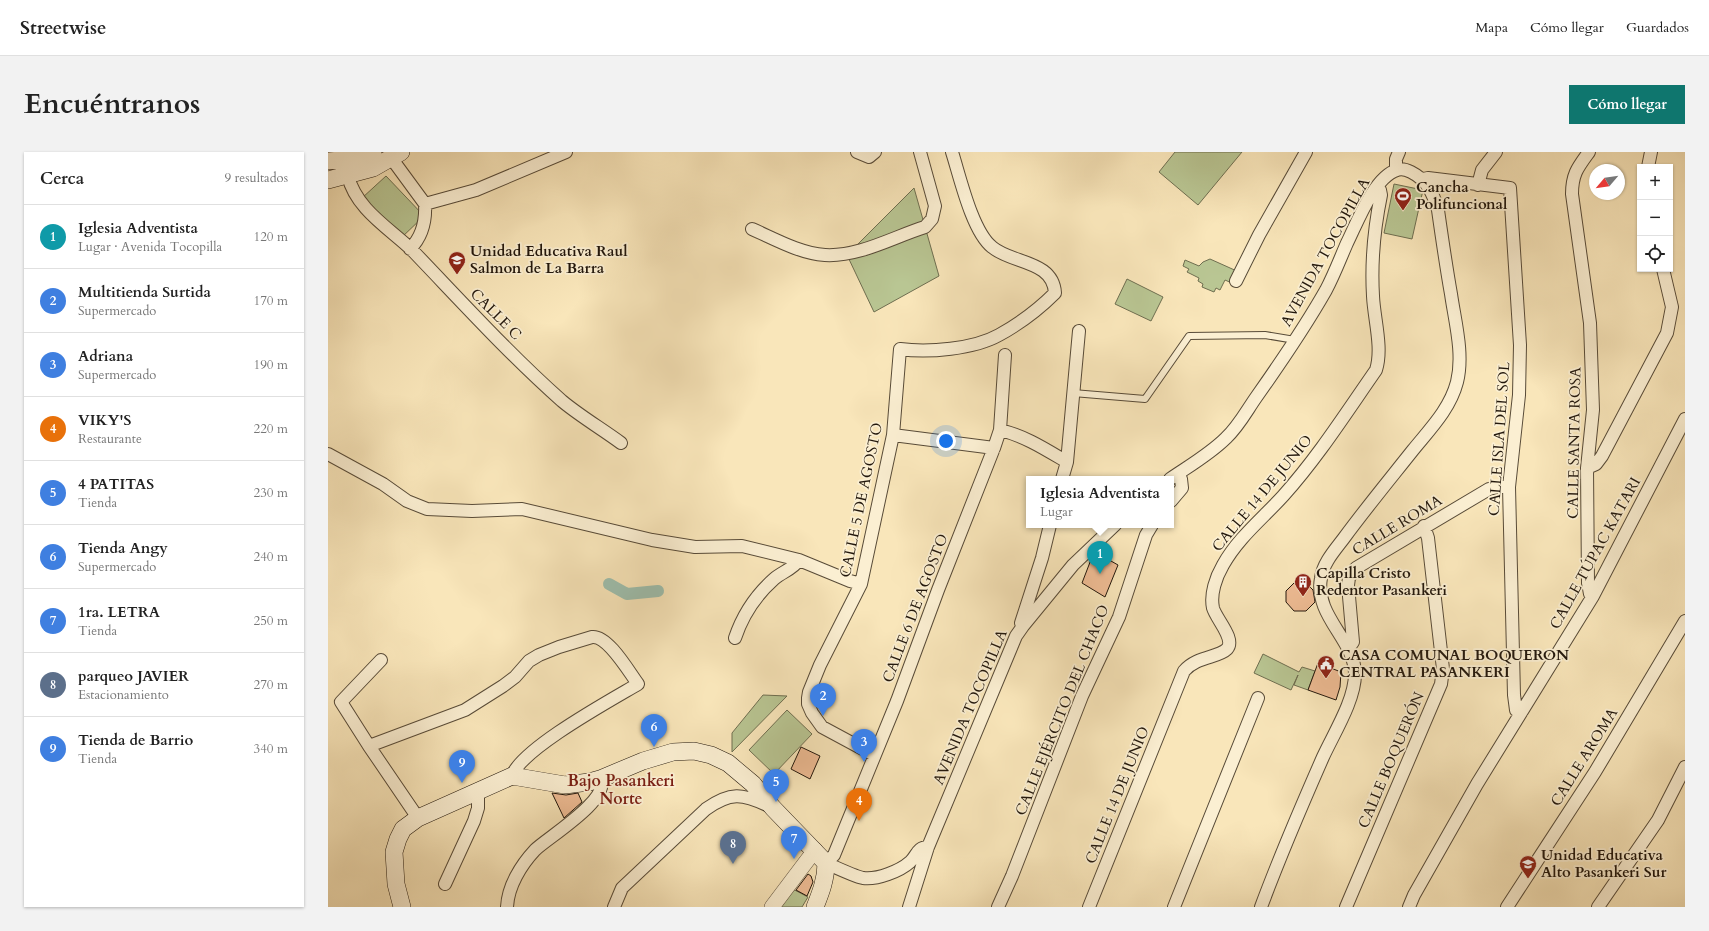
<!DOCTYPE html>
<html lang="es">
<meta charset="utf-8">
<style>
:root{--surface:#fff;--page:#f2f2f2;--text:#222;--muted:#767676;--line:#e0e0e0;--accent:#0f766e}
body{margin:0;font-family:Cardo,serif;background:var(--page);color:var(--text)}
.controls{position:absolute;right:12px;top:12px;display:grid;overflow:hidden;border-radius:0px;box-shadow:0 1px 3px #0004}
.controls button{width:36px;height:36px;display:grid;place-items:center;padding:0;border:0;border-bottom:1px solid var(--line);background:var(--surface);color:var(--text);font:20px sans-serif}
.compass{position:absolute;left:1261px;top:12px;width:36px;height:36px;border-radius:50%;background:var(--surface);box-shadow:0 1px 3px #0004;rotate:241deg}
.you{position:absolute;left:618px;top:289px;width:14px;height:14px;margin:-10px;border:3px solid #fff;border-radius:50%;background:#1a73e8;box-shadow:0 0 0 6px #1a73e833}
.badge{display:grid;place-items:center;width:26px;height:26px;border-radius:50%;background:var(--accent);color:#fff;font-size:13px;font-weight:700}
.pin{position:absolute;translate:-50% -33px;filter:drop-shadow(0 1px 2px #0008)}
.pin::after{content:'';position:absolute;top:21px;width:14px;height:12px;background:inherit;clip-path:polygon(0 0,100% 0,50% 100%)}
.popup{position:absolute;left:698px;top:324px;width:148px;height:52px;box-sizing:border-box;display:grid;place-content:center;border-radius:0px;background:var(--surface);filter:drop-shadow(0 1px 3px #0005);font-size:13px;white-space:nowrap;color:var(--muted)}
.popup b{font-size:15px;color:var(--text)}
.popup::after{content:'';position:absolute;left:50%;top:100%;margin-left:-8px;border:8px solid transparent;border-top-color:var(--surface)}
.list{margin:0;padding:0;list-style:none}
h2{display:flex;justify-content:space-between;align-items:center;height:52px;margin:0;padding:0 16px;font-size:17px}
h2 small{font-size:13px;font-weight:400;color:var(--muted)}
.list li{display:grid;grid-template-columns:26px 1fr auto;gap:12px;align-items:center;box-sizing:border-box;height:64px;padding:0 16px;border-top:1px solid var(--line)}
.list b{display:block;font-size:15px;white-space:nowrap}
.list p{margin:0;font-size:13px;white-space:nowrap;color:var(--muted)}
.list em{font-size:13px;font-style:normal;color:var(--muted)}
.icon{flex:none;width:22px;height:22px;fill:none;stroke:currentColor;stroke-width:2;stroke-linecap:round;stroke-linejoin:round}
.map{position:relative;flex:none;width:1357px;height:755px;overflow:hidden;border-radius:0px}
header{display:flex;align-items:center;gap:24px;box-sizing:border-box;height:56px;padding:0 20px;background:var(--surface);border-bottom:1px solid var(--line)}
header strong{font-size:19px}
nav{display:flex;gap:22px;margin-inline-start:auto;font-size:14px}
.intro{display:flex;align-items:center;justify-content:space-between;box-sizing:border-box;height:96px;padding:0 24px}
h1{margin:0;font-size:28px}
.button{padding:10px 18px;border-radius:0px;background:var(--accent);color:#fff;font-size:14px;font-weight:700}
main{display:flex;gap:24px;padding:0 24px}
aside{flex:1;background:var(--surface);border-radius:0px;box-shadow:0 1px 3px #0004}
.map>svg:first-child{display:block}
.green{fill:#b9c693;stroke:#6e6e50}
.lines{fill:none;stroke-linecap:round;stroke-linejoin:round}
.canal{stroke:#9ec0af;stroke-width:12}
.building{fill:#efbc94;stroke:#22170c}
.service-casing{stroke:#584b38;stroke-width:8}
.minor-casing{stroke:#584b38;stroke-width:14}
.tertiary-casing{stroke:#584b38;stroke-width:16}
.secondary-casing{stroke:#22170c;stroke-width:18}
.service{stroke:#fbefd2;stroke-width:6}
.minor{stroke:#fbefd2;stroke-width:12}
.tertiary{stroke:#fbefd2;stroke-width:15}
.secondary{stroke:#fbefd2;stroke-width:17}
.labels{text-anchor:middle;stroke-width:3.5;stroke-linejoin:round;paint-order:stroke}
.poi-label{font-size:15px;font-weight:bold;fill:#22170c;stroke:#fbefd2;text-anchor:start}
.street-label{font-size:15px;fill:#22170c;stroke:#fbefd2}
.neighbourhood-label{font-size:16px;font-weight:bold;fill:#7a1f14;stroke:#fbefd2}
</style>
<header>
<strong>Streetwise</strong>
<nav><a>Mapa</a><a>Cómo llegar</a><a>Guardados</a></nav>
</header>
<div class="intro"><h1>Encuéntranos</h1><a class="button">Cómo llegar</a></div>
<main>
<aside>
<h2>Cerca<small>9 resultados</small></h2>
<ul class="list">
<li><span class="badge" style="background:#0f9aa8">1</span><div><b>Iglesia Adventista</b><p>Lugar · Avenida Tocopilla</p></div><em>120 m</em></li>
<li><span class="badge" style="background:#3f7fe0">2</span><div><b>Multitienda Surtida</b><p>Supermercado</p></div><em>170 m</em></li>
<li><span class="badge" style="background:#3f7fe0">3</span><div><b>Adriana</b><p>Supermercado</p></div><em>190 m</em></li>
<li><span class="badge" style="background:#e8710a">4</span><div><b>VIKY'S</b><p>Restaurante</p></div><em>220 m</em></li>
<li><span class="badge" style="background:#3f7fe0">5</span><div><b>4 PATITAS</b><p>Tienda</p></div><em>230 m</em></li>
<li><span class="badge" style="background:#3f7fe0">6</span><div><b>Tienda Angy</b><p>Supermercado</p></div><em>240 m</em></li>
<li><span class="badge" style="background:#3f7fe0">7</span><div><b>1ra. LETRA</b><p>Tienda</p></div><em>250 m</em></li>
<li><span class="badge" style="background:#5c6f8a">8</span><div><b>parqueo JAVIER</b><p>Estacionamiento</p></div><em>270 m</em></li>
<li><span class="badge" style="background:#3f7fe0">9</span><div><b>Tienda de Barrio</b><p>Tienda</p></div><em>340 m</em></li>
</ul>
</aside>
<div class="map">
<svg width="1357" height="755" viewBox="0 0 1357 755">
<rect width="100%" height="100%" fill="#f9e6ba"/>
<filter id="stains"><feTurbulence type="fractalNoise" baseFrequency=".005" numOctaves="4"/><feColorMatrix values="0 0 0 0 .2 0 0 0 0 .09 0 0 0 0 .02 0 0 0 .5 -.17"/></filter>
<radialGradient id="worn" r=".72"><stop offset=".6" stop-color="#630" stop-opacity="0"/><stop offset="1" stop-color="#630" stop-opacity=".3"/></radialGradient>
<path class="green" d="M847,0H914L870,53L831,20Z
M58,24L96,64L72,87L34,46Z
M1066,32L1095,38L1084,87L1056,81Z
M586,36L611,124L546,160L519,103Z
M882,107L911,120L906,132L897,128L892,138L888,136L886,140L874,135L875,132L870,129L871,126L859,120L861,117L855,114L857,108L871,114L875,110Z
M799,127L835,145L823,169L787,152Z
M935,502L971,520L974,515L987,519L980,538L966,533L970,523L963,538L926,521Z
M435,543L459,544L404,600V581Z
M459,558L484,582L446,622L421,598Z
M455,732L480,745L474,755H438Z"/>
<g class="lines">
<path class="canal" d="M281,432L299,442L330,439"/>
</g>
<path class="building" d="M769,401L790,413L777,445L754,431L764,405Z
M977,430L985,438L987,450L978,459H966L958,450V439L966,431Z
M990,511L1013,520L1012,535L1008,548L980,538Z
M473,595L492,604L482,627L463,617Z
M224,641L238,643L250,641L254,650L236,666Z
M480,722L483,724L485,730L479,744L468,738Z"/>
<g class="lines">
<g class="service-casing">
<path id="service" d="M745,241L817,247L861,184L937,183L967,188"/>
</g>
<g class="minor-casing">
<path id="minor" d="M529,0L541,5L547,0
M1261,0C1250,15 1244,22 1244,42L1262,171L1265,258L1259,316L1260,431L1262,442L1265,444
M64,7L97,52
M1320,15L1323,0
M1068,18V7L1071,0
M20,24C28,57 61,76 84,98C133,149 181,202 234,249C252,264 274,277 293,291
M1095,27L1100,26L1182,36L1192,193L1191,243L1181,335L1186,543L1188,558L1194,559
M1150,33L1154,18L1168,0
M97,52L148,38L238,0
M424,77C447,87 471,101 497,103C531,105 565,85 597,75L604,67L607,54L592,0
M82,97C94,85 98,69 97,52
M908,129L931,83L978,0
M672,278C697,284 717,297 739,310
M565,283L666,296
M0,302L55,332L79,349L99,357L144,359L194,357L324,388L367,395L414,394L471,408L522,429L533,432
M1259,316L1268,312L1274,304L1339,181L1344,155L1335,117
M734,327L739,310L751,179
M842,327C861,314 882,302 898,286C911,274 919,258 929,244C953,210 977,175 998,138C1006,123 1012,107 1019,91C1029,71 1046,25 1069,18C1074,16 1079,18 1083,20C1099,28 1105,41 1110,58C1114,86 1118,114 1123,142C1127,170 1136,202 1129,230C1122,257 1102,277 1085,298C1062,327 1038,356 1016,386C1007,398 995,411 993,426C986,464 1027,488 1027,522C1027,548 1006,581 995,605C973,655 952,704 933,755
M843,349L854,336L853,327L850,322
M694,473L693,471L714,406L722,373
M407,486C415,462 428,443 446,427C454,420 465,417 471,408
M1020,497L1025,490L1020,433L1021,426L1028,416L1161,337L1169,335H1181
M41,594L13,550L53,508
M546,603L494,575L484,561L480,552V546L481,540L492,513L533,432L565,283L572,197C600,201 646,197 671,183C691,172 711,157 727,141C725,108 684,112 664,95C644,79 632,25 624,0
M90,666L41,594L137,558L175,534L187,525L201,509L211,503L231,495L264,485C280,483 301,520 310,532C283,548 193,597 184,624
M600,695C589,695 589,704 582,710C572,719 549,728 535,726C526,724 507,715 498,711L506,703L569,549L610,438L666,296L672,278L677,203
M117,732L146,669L150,656V640
M179,755C180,734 193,713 207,698C219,686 284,647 272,627
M286,755L294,736L378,657C402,640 414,641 441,654
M581,755L600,695L688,484L695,474L745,413L787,373
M670,755L684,724L754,544L791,465L818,383L824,373
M761,755L856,519C869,504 890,506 899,497C908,487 888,467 885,456C882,442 888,425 895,413C910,386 934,367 955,344C990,305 1018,261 1048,218C1055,196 1046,167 1045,144C1043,110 1046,77 1053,43L1052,38L1049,35
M846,755L930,546
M1018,755L1113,532L1115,517L1100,386L1096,374
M1081,755L1086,743L1149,632L1265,444L1357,267
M1179,755L1267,620L1357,469
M1270,755L1330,668L1357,615"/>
</g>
<g class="tertiary-casing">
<path id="tertiary" d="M444,755L487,698"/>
</g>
<g class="secondary-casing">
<path id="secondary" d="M0,9L26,7L45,0
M0,28L45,16L73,0
M74,755L68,732L66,700L70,687L75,677L90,666L184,624L237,633L261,630L272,627L315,609L345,600L366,599L383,603L400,611L425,632L445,656L498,711C498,727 493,740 487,755"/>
</g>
<use href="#service" class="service"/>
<use href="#minor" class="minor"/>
<use href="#tertiary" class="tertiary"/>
<use href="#secondary" class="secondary"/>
</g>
<defs>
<g id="stadium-pin" transform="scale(0.9)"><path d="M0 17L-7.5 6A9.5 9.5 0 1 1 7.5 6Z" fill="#8f2418" stroke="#fbefd2"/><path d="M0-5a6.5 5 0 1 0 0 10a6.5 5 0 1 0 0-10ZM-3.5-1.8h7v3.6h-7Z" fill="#fff"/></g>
<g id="university-pin" transform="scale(0.9)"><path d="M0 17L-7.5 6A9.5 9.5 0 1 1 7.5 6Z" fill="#8f2418" stroke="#fbefd2"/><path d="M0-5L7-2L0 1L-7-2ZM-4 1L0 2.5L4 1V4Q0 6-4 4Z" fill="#fff"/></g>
<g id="building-pin" transform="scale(0.9)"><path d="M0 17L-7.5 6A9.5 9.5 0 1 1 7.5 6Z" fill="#8f2418" stroke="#fbefd2"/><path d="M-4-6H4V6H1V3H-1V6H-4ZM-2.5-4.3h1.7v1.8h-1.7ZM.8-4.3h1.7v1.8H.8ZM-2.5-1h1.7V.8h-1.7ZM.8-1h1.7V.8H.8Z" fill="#fff"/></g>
<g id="civic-pin" transform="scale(0.9)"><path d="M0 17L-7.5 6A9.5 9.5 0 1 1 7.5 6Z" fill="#8f2418" stroke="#fbefd2"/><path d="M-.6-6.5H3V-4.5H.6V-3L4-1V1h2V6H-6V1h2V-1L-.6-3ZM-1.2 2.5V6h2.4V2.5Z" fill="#fff"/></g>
<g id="school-pin" transform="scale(0.9)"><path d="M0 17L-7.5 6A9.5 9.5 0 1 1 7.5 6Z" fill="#8f2418" stroke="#fbefd2"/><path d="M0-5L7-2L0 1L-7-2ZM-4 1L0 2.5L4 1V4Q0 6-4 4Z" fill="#fff"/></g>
</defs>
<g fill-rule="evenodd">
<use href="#stadium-pin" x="1075" y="44"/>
<use href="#university-pin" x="129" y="108"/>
<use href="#building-pin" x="975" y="430"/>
<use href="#civic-pin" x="998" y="512"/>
<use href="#school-pin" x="1200" y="712"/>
</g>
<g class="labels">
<g class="poi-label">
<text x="1088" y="40">Cancha<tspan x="1088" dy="17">Polifuncional</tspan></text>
<text x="142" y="104">Unidad Educativa Raul<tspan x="142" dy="17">Salmon de La Barra</tspan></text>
<text x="988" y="426">Capilla Cristo<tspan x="988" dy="17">Redentor Pasankeri</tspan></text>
<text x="1011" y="508">CASA COMUNAL BOQUERON<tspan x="1011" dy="17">CENTRAL PASANKERI</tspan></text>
<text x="1213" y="708">Unidad Educativa<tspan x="1213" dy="17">Alto Pasankeri Sur</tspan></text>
</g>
<g class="street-label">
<text transform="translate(997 100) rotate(-61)" y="5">AVENIDA TOCOPILLA</text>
<text transform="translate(168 162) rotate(45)" y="5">CALLE C</text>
<text transform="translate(1171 287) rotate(-86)" y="5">CALLE ISLA DEL SOL</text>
<text transform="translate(1246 291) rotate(-89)" y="5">CALLE SANTA ROSA</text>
<text transform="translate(934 341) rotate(-50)" y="5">CALLE 14 DE JUNIO</text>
<text transform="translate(533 348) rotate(-78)" y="5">CALLE 5 DE AGOSTO</text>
<text transform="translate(1069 373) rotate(-31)" y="5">CALLE ROMA</text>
<text transform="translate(1267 401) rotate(-61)" y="5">CALLE TÚPAC KATARI</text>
<text transform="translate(587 456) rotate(-69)" y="5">CALLE 6 DE AGOSTO</text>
<text transform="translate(642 555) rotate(-67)" y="5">AVENIDA TOCOPILLA</text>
<text transform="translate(734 558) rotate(-68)" y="5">CALLE EJÉRCITO DEL CHACO</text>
<text transform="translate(1256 605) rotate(-58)" y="5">CALLE AROMA</text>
<text transform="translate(1063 608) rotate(-67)" y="5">CALLE BOQUERÓN</text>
<text transform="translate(789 643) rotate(-68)" y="5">CALLE 14 DE JUNIO</text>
</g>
<g class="neighbourhood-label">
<text x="293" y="634">Bajo Pasankeri<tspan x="293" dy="18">Norte</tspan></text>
</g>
</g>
<rect width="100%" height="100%" filter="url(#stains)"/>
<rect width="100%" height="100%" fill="url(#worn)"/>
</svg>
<div class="controls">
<button>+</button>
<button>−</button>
<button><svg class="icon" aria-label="locate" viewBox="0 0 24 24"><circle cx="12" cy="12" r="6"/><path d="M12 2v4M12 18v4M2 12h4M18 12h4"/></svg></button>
</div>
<svg class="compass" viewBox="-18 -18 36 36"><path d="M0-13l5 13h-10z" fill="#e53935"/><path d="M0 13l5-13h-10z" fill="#767676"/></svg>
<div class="you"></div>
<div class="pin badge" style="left:772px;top:422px;background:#0f9aa8">1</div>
<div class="popup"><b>Iglesia Adventista</b>Lugar</div>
<div class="pin badge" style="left:495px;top:564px;background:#3f7fe0">2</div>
<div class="pin badge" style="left:536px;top:610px;background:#3f7fe0">3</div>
<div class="pin badge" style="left:531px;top:669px;background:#e8710a">4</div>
<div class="pin badge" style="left:448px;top:650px;background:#3f7fe0">5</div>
<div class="pin badge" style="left:326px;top:595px;background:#3f7fe0">6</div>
<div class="pin badge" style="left:466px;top:707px;background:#3f7fe0">7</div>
<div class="pin badge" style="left:405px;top:712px;background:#5c6f8a">8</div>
<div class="pin badge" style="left:134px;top:631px;background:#3f7fe0">9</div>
</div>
</main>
